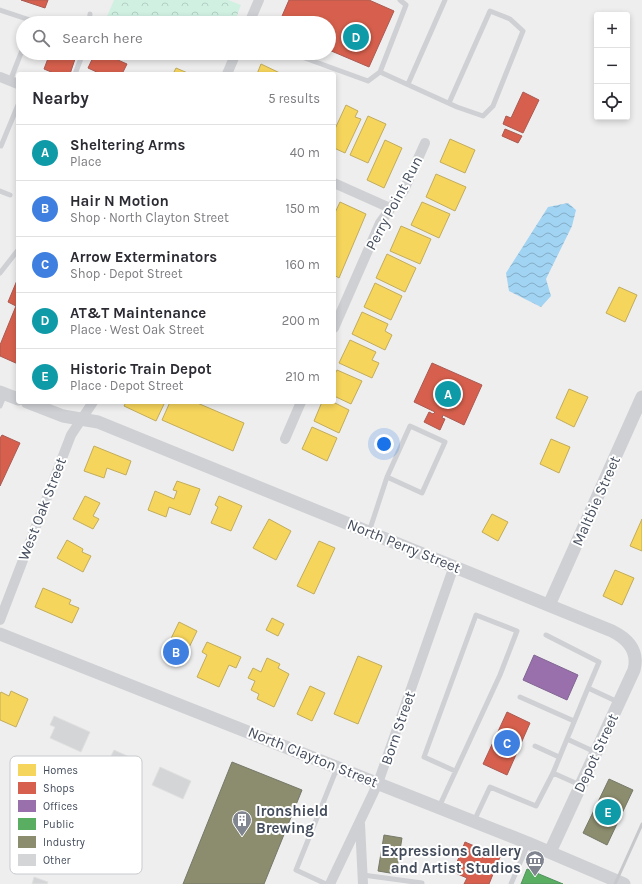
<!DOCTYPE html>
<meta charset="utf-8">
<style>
:root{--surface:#fff;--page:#f7f7f7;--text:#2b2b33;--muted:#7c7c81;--line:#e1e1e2;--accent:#80858f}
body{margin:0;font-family:Karla,sans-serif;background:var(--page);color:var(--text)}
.controls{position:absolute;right:12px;top:12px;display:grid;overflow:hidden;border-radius:4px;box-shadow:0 2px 6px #0003}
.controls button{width:36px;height:36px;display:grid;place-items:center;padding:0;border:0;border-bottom:1px solid var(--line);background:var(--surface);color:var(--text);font:20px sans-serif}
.you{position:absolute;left:384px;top:444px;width:14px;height:14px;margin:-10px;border:3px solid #fff;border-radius:50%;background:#1a73e8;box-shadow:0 0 0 6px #1a73e833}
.badge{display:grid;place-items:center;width:26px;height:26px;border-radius:50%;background:var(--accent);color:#fff;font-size:13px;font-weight:700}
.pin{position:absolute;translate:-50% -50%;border:2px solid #fff;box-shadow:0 1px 4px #0006}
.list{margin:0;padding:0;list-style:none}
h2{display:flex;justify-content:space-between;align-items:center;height:52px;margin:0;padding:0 16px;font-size:17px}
h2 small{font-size:13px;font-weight:400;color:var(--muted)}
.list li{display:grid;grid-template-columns:26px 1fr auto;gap:12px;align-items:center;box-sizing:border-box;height:56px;padding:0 16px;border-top:1px solid var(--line)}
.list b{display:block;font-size:15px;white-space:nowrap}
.list p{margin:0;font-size:13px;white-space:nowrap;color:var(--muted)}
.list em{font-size:13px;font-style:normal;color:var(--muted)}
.icon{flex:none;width:22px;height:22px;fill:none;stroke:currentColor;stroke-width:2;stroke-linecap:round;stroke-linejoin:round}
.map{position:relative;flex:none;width:642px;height:884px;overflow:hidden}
.search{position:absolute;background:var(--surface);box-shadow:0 2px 6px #0003;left:16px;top:16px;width:320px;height:44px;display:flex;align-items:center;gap:10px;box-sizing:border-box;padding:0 14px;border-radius:22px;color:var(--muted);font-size:15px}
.panel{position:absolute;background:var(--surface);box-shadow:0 2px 6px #0003;left:16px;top:72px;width:320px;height:332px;border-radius:4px}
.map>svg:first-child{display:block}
.forest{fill:url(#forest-crowns)}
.water{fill:url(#water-waves)}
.homes{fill:#f6d55c;stroke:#c1ac5c}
.shops{fill:#d6604d;stroke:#aa5a52}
.offices{fill:#9970ab;stroke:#806693}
.public{fill:#5aae61;stroke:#539160}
.industry{fill:#8c8c6e;stroke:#767969}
.building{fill:#d4d5d7;stroke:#e0e0e1}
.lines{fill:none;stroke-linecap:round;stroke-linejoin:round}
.service{stroke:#ced0d4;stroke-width:5}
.minor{stroke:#ced0d4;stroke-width:10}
.tertiary{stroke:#ced0d4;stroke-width:13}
.rail{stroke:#c6c8cb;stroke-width:3}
.labels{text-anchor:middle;stroke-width:4;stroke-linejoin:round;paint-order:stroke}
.street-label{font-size:15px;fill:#444d5c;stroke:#fff}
.poi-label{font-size:15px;font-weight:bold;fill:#444d5c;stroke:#fff;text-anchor:start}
.key{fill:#fff;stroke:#c7cace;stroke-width:1}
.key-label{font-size:11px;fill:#444d5c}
</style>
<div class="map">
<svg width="642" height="884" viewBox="0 0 642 884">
<defs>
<pattern id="forest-crowns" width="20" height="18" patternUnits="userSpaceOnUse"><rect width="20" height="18" fill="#d0f0e2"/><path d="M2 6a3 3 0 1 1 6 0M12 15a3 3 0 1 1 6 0" fill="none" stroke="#b4cfc4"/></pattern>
<pattern id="water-waves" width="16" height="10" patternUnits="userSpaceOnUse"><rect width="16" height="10" fill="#a1d3f2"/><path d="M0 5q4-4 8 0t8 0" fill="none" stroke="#85adc7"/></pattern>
</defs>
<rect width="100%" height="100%" fill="#efeeee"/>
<path class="forest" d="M114,0H228L241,5L234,23H172L166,21L164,23H109L105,21Z"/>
<path class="water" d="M568,203L576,210L572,226L546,279L551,296L541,307L509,291L506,273L548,207Z"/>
<path class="homes" d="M261,64L282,74H257Z
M176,68L190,74H173Z
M346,105L358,111L355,117L361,119L345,153L334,148V131Z
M368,116L386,124L368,163L350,155Z
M450,139L475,150L465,173L440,162Z
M385,140L402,148L384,188L367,180Z
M436,174L466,187L455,211L426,197Z
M340,202L366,214L339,278L334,275V215Z
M422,202L450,214L439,238L411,225Z
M401,226L431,239L420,264L390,251Z
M387,254L416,268L405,292L376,278Z
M375,283L402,296L391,320L364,307Z
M619,287L637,295L625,322L606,313Z
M362,312L388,324L385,331L392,335L385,350L352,334Z
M350,340L376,352L372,360L379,363L372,378L339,363Z
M337,370L362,381L351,404L334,396V376Z
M569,389L588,397L574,427L556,418Z
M126,402H165L156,421L124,406Z
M170,402H195L244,423L233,451L162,420Z
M322,402H333L349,410L339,433L314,421Z
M312,427L337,438L327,461L302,449Z
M551,439L570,447L559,473L540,464Z
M94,446L131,461L126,475L107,468L104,478L84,471Z
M177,481L200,489L190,515L169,507L166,517L148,510L155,491L174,499L177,491L173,490Z
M85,496L100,503L93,516L99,519L93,529L73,519Z
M219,496L242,506L231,531L211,523L218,507L215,505Z
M492,514L508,522L498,541L482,532Z
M269,519L291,531L276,560L253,548Z
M642,519V551L630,546Z
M67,540L83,549L82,552L91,556L83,572L57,558Z
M319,541L335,548L314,594L297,586Z
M615,570L634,578L622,605L603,596Z
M43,588L71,600L69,604L79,608L72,623L35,607Z
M272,618L284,624L278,636L266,630Z
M179,622L197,631L182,662L164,653Z
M207,642L241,657L236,668L229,665L219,687L197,677L207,655L202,652Z
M358,656L382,666L358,724L334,714Z
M267,658L280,664L278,668L289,674L274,707L257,699L259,694L251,690L255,681L248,678L253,668L261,672Z
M310,686L325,693L312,721L297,714Z
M11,691L28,699L16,727L0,720V694L1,692L9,696Z"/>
<path class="shops" d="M21,0H48L45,8Z
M289,0H369L394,11L369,67L329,50V23H279Z
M50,53H77L70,74H56L44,69Z
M95,53H102L127,64L122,74H101L88,68Z
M523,92L539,100L523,133L503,124L506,116L511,118Z
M505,129L522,136L518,143L502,136Z
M18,278V364L0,356V345L16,306L8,302Z
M432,363L482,385L464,425L443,415L442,418L445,419L440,430L424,422L429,412L433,414L435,412L414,402Z
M2,435L20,443L0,486V438Z
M507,712L530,723L507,775L483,764Z
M465,842L500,857L489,884H464L467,878L453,872Z"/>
<path class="offices" d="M534,655L578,675L567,700L523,680Z"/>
<path class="public" d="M527,869L563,884H521Z"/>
<path class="industry" d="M232,762L302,790L264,884H183Z
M609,779L633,790L607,845L583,833Z
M384,835L402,838L396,874L378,871Z"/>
<path class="building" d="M54,716L90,732L81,752L50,738L55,727L50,725Z
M114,750L134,759L129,771L108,762Z
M160,767L191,781L183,799L152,785Z
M34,877L48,882L47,884H32Z"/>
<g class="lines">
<path class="service" d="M0,10L39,23
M89,23L90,14
M291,53L368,81L380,72L406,5L400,0
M380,72L457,107L483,116L493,106L523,31L510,19L490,11L449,103
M75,74L83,53
M10,81L23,48
M408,84L445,0
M1,146L18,105
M0,191L10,195
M0,273L18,250
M0,406L5,394
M369,532L387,477L422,493L445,442L410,426L387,477
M546,635L599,662L588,688L618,702
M520,697L574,721
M567,739L595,752
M535,746L559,757
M553,773L580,785
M439,807L500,675L517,631L476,615L424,757L455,771
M474,821L490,787L536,806L553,773L588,688
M363,875L422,883
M326,884L296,870L337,768
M511,884L528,844"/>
<path class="minor" d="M249,23L259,0
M227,74L236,53
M0,77L18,84
M334,183L390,208
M334,328L380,223L404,190L425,143
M285,439L301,402
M0,620L71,435L93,402
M360,824L363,884
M330,884L378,783L454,566"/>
<path class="tertiary" d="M0,392L18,399
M27,402L63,416L98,422L612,631C628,639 639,651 634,670L550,852
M549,605L642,397
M0,634L528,843L624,884"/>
<path class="rail" d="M615,884L642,824"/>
</g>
<defs>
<g id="building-pin" transform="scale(1)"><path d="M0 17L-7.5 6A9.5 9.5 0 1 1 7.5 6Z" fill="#80858f" stroke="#fff"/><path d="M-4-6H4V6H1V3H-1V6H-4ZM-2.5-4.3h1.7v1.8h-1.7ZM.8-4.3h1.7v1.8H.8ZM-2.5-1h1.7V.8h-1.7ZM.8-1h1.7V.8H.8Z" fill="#fff"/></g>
<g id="museum-pin" transform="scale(1)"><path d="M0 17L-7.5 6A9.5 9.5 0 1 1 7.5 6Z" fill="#80858f" stroke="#fff"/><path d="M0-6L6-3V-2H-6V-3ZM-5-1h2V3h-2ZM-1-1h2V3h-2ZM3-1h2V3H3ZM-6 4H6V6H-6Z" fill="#fff"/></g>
</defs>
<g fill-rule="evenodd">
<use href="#building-pin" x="242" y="820"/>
<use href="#museum-pin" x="535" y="860"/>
</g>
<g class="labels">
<g class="street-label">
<text transform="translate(394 203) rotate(-62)" y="5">Perry Point Run</text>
<text transform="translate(596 501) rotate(-66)" y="5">Maltbie Street</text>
<text transform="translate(42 509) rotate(-69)" y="5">West Oak Street</text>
<text transform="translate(404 546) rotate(22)" y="5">North Perry Street</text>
<text transform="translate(398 728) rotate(-71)" y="5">Born Street</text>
<text transform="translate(596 753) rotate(-65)" y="5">Depot Street</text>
<text transform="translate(313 757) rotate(22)" y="5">North Clayton Street</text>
</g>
<g class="poi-label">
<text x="256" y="816">Ironshield<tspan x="256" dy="17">Brewing</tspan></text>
<text x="521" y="856" text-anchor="end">Expressions Gallery<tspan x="521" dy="17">and Artist Studios</tspan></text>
</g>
</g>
<rect x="10" y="756" width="132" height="118" rx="6" class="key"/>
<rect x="18" y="764" width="18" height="12" fill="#f6d55c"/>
<rect x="18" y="782" width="18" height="12" fill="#d6604d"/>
<rect x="18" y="800" width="18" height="12" fill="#9970ab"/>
<rect x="18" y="818" width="18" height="12" fill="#5aae61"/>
<rect x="18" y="836" width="18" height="12" fill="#8c8c6e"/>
<rect x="18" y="854" width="18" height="12" fill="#d4d5d7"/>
<g class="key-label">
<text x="43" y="774">Homes</text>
<text x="43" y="792">Shops</text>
<text x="43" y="810">Offices</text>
<text x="43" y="828">Public</text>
<text x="43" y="846">Industry</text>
<text x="43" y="864">Other</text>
</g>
</svg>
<div class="controls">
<button>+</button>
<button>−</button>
<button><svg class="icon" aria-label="locate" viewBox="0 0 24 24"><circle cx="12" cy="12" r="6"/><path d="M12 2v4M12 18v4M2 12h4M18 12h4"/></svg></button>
</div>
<div class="you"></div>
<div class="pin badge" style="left:448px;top:394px;background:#0f9aa8">A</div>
<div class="pin badge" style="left:176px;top:652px;background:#3f7fe0">B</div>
<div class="pin badge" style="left:507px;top:743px;background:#3f7fe0">C</div>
<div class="pin badge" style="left:356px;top:37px;background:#0f9aa8">D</div>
<div class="pin badge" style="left:608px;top:812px;background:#0f9aa8">E</div>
<div class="search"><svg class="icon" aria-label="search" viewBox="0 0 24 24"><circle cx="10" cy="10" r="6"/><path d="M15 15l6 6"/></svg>Search here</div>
<section class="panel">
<h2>Nearby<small>5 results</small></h2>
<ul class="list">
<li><span class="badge" style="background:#0f9aa8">A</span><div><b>Sheltering Arms</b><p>Place</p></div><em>40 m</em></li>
<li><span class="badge" style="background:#3f7fe0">B</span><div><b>Hair N Motion</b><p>Shop · North Clayton Street</p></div><em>150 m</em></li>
<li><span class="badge" style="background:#3f7fe0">C</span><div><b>Arrow Exterminators</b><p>Shop · Depot Street</p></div><em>160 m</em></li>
<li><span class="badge" style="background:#0f9aa8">D</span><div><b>AT&amp;T Maintenance</b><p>Place · West Oak Street</p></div><em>200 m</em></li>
<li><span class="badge" style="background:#0f9aa8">E</span><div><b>Historic Train Depot</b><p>Place · Depot Street</p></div><em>210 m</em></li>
</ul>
</section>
</div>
